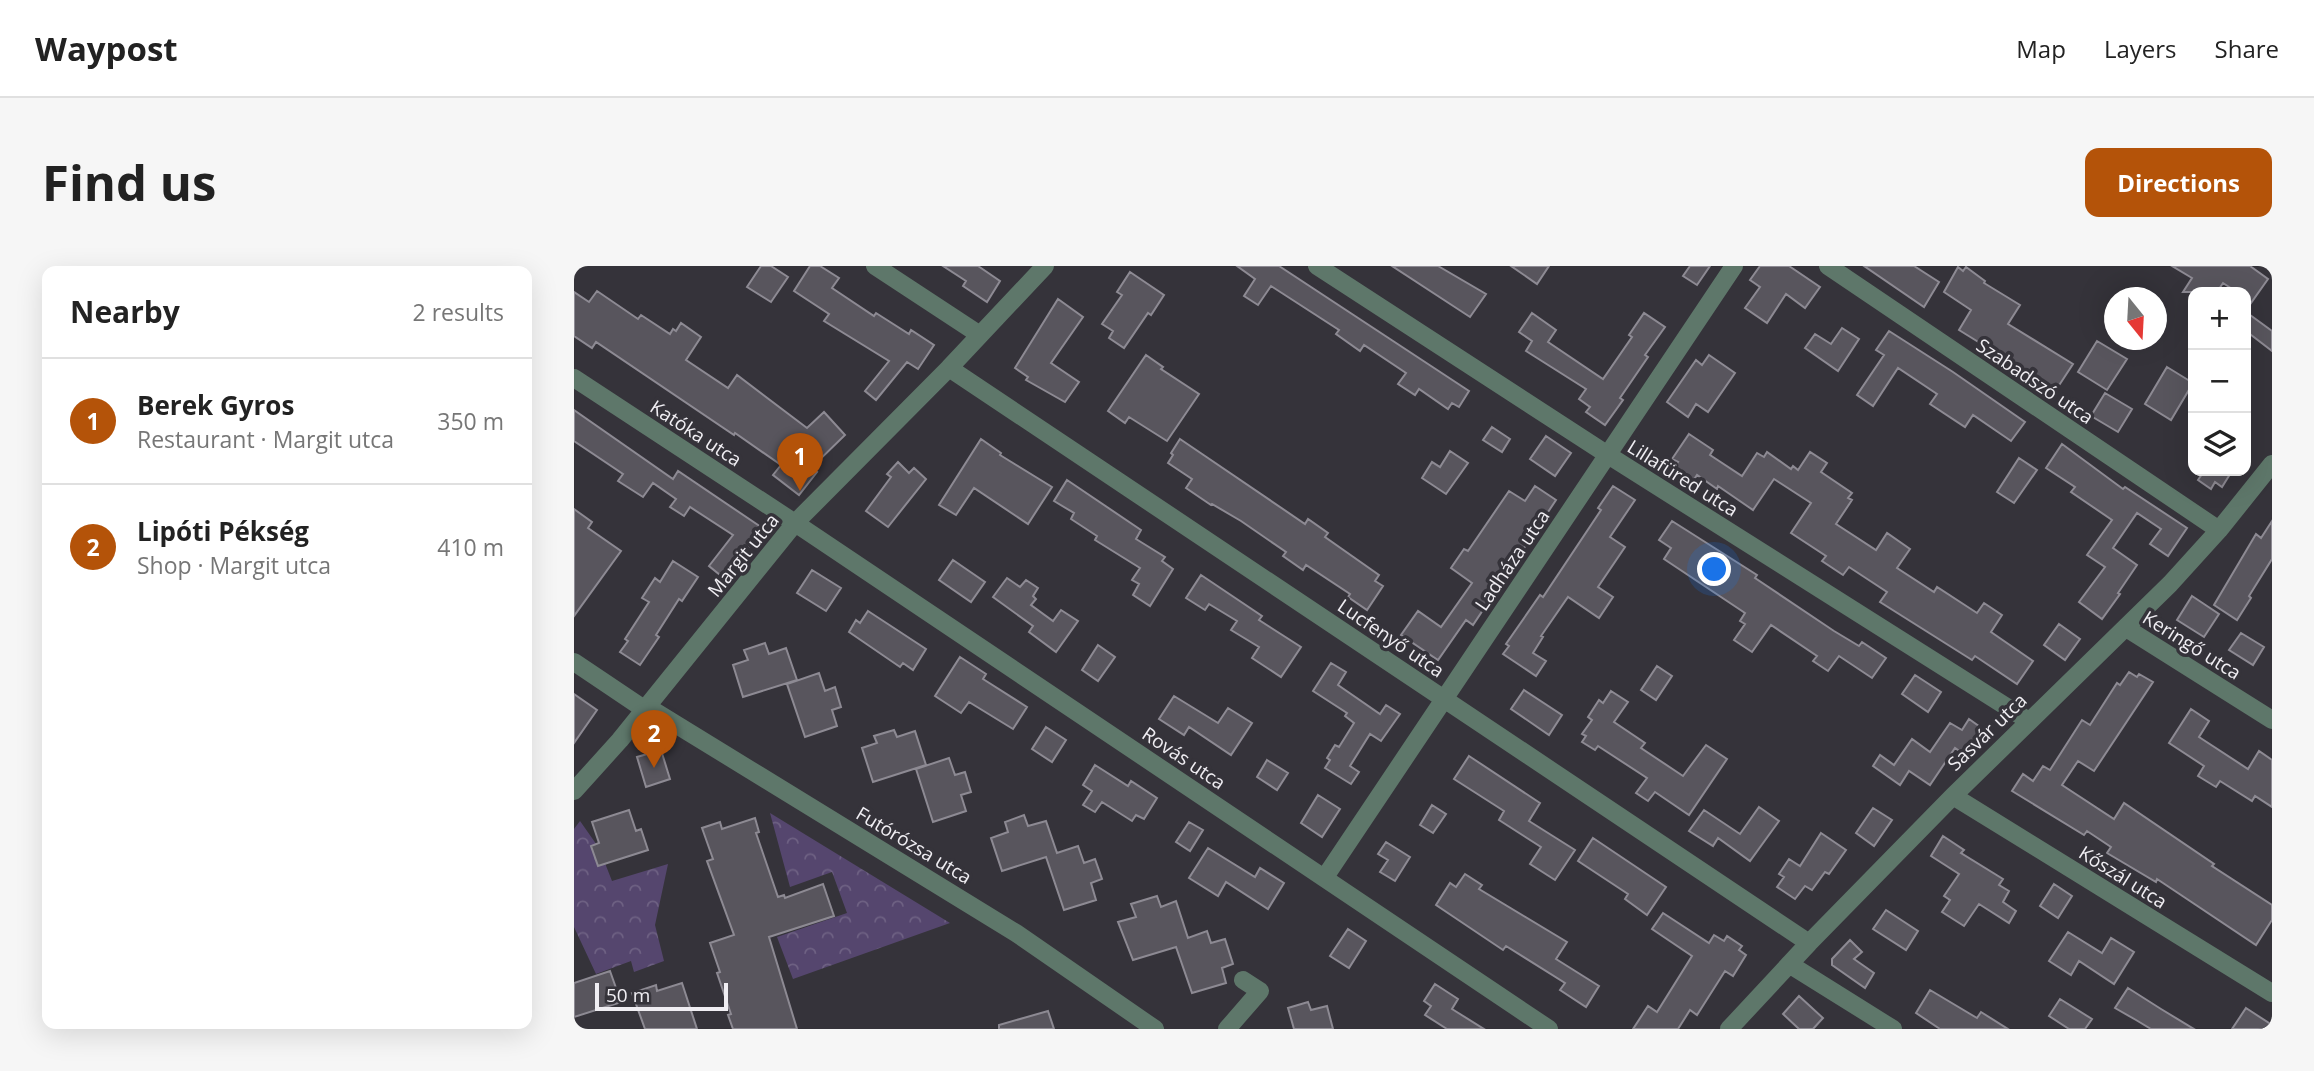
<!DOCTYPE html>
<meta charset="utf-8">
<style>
:root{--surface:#fff;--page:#f6f6f6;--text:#222;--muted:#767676;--line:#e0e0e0;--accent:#b45309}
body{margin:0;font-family:"Open Sans",sans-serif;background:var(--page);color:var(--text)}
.controls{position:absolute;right:21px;top:21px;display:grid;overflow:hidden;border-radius:14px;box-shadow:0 7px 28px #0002}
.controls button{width:63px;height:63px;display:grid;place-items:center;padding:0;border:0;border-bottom:2px solid var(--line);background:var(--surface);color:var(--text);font:35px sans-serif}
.compass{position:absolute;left:1530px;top:21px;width:63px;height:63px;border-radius:50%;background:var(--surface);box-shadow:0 7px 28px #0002;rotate:162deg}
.scale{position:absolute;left:21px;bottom:18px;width:133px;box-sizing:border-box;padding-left:7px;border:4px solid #f0eef3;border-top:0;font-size:19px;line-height:24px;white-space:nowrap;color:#f0eef3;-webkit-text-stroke:5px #35333a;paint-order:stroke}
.you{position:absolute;left:1141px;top:304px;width:24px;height:24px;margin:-18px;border:5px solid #fff;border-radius:50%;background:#1a73e8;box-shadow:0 0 0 10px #1a73e833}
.badge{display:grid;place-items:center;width:46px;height:46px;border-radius:50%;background:var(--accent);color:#fff;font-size:23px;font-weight:700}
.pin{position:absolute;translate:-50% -58px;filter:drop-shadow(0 2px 4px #0008)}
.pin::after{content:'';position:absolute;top:37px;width:24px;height:21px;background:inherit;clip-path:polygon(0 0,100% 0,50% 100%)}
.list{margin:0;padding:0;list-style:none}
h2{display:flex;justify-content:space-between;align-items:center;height:91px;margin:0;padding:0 28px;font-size:30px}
h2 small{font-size:23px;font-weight:400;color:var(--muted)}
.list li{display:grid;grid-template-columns:46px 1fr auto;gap:21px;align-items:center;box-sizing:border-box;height:126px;padding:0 28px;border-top:2px solid var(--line)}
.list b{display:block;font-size:26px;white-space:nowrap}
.list p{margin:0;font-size:23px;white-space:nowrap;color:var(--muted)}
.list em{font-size:23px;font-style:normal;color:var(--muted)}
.icon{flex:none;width:38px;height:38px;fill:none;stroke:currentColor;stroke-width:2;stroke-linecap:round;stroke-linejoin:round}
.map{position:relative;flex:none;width:1698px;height:763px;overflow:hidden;border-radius:14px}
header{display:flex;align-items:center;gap:42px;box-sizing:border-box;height:98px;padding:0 35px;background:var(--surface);border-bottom:2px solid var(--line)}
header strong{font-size:33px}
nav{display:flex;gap:38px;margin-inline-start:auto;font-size:24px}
.intro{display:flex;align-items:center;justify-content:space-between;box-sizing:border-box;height:168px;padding:0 42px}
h1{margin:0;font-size:49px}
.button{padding:18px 32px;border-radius:14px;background:var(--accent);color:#fff;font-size:24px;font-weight:700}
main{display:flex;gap:42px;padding:0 42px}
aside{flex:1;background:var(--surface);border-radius:14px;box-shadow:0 7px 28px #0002}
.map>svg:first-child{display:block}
.park{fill:url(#park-crowns)}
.building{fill:#58555d;stroke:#8d8a93;stroke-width:2}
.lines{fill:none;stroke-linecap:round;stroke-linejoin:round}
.minor{stroke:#5e776a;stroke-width:18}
.labels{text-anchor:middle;stroke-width:7;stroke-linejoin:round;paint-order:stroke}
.street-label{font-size:19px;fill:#f0eef3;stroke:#35333a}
</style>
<header>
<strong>Waypost</strong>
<nav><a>Map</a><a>Layers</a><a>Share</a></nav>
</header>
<div class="intro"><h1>Find us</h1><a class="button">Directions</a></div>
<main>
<aside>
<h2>Nearby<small>2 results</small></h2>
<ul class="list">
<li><span class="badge">1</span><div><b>Berek Gyros</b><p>Restaurant · Margit utca</p></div><em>350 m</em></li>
<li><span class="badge">2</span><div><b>Lipóti Pékség</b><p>Shop · Margit utca</p></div><em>410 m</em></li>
</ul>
</aside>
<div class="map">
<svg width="1698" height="763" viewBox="0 0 1698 763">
<defs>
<pattern id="park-crowns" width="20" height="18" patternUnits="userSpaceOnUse" patternTransform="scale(1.75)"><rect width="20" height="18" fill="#55466e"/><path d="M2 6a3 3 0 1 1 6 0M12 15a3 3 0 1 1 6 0" fill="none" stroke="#6e6183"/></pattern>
</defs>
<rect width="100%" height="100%" fill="#35333a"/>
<path class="park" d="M196,547L376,657L219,713L203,671L273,647L258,606L216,621Z
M6,555L25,582L38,615L94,598L81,659L90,695L60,706L57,695L22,708L0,661V563Z"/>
<path class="building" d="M187,0H197L214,11L197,36L173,21Z
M236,0H246L265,12L258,22L300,50L302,47L335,68L337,64L360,79L344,103L333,96L302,134L291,125L315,95L250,55L255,48L220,25Z
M369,0H404L426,15L413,36L389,20L392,15Z
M663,0H705L895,125L885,141L878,137L874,143L845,123L841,129L824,118L832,107L790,79L786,85L762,68L765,64L697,20L684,39L670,30L681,13Z
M818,0H864L912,28L896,51Z
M937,0H975L963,18Z
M1116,0H1136L1123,19L1109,10Z
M1186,0H1215L1246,21L1231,42L1212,28L1193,57L1171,42L1186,21L1176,14Z
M1290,0H1340L1365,16L1350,41Z
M1598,0H1676L1694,13L1672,44V26H1663L1649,17L1643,26H1609L1618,12Z
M1384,1L1389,5L1392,1L1411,15L1410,17L1446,39L1434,58L1499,98L1482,124L1385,64L1397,44L1370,26Z
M556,6L590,29L577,49L574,47L550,82L535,72L539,65L528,58L548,29L543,26Z
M23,25L64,53L67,49L96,68L99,63L102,65L107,57L127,71L112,94L154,122L163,109L233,162L250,146L271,169L237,202L243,206L225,229L199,209L207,199L161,167L160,169L22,76L18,82L0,70V26L15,36Z
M484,33L509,51L477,97L505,116L491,136L452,114L454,111L441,102Z
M1672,46L1698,65V85L1672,65Z
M958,47L982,64L974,76L1029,113L1058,71L1055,69L1070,47L1091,61L1071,89L1074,91L1046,132L1049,134L1031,159L1012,146L1016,141L1005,133L1012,123L952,85L958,75L945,66Z
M1268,62L1285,73L1264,105L1231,82L1241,68L1257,78Z
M1315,65L1379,106L1451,156L1437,175L1399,149L1391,161L1356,138L1363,128L1324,102L1299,140L1283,129L1310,89L1302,84Z
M1523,75L1553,93L1533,124L1504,106Z
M572,89L589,101L587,103L625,128L593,175L555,151L551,157L534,145Z
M1135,89L1161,107L1134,146L1122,138L1114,151L1093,136L1122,94L1128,99Z
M1593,101L1619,117L1597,154L1571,138Z
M1531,127L1558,143L1544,166L1517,150Z
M0,144L99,213L104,205L187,261L169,290L151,313L135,300L159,269L116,241L110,250L96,241L102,233L79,217L69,231L44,215L49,208L0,175Z
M918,161L936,173L928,186L909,174Z
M1115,168L1139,184L1136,189L1168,210L1183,187L1190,191L1193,186L1217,203L1219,200L1224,204L1236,186L1253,197L1247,206L1278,227L1274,232L1278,234L1262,258L1302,284L1313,267L1336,283L1323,302L1360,326L1363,321L1403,347L1410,337L1428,349L1417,366L1459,395L1443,418L1401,390L1398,394L1306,336L1313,326L1275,301L1269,309L1248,295L1252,290L1217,267L1237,237L1200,213L1179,244L1144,220L1143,223L1123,209L1119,215L1100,202L1104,196L1098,193Z
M972,170L997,187L981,210L956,193Z
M407,173L427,187L426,189L478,221L454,258L400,222L382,249L365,239Z
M606,173L731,258L734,253L754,267L751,271L805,309L801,315L809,320L793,344L774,331L776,328L732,299L729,304L709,290L712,286L667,255L638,238L637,239L612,222L618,213L594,197L599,189L597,187Z
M1488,178L1549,223L1551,221L1613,262L1594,290L1576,278L1587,263L1563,247L1539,282L1563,299L1544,327L1546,328L1528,353L1505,336L1531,301L1513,289L1538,254L1497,226L1501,221L1472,202Z
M876,185L894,197L872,228L848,212L858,196L866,201Z
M1445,192L1463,204L1440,237L1423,226Z
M324,196L335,207L340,202L352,213L314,261L292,245L317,211L313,208Z
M1623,205H1658L1648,221L1641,216L1637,223L1624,214L1628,208Z
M493,214L567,264L562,273L591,291L588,295L599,303L576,340L559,329L565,318L558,314L566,302L521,274L523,270L497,253L500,247L480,235Z
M961,220L982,234L899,359L892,354L864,394L827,369L844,345L867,361L898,317L877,302L890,283L894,285L935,225L951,235Z
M1039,220L1061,234L1036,271L1051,281L1024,321L1039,331L1025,352L994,331L967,370L969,371L959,387L972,395L962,410L929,388L935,380L932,378L966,329L969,331L1027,244L1024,242Z
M0,243L18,256L14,262L47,285L0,350Z
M1098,255L1183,309L1181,312L1260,365L1285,380L1288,376L1312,392L1298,412L1265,390L1254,405L1239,395L1243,390L1197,359L1178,386L1160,374L1171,358L1166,355L1171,347L1090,293L1097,282L1085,274Z
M1698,255V293L1675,330L1677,332L1663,354L1640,339L1682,268L1687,272Z
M379,294L411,316L397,336L365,314Z
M99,295L124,311L108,335L105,333L82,369L85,371L66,399L46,386L54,375L51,373L75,336L68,332L81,312L86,316Z
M238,304L267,322L252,345L223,327Z
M627,309L688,350L685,354L727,381L707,411L678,392L685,381L657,364L663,355L635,338L631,344L612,332Z
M433,312L446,321L452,314L464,322L459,330L462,333L457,339L479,355L487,344L504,355L482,386L455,366L459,360L419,331Z
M1618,330L1645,348L1630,371L1603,354Z
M294,345L352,383L339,404L329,397L326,401L275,366L282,354L286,357Z
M1485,358L1506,373L1491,394L1470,379Z
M1667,367L1690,381L1679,399L1655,384Z
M191,377L195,388L212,382L223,414L169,431L159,399L174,394L170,384Z
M524,379L541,391L524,415L508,404Z
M386,391L412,408L409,413L453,441L439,463L395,436L387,447L361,430Z
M757,397L772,406L764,419L806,448L812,439L826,448L807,475L796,468L776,500L785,506L777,518L751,502L756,494L753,492L761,479L765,481L780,457L771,450L773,447L739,425Z
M1083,400L1098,410L1082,434L1067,424Z
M1555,406L1563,411L1565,408L1579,416L1520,505L1504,495L1488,519L1540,553L1550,537L1640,598L1638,600L1698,639V654L1682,679L1583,613L1582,616L1533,587L1537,581L1513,565L1510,569L1438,525L1449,508L1459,515L1469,500L1476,504L1508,454L1516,459L1543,417L1546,419Z
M245,407L251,425L261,421L267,441L258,444L263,460L231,471L213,418Z
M1341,409L1367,426L1354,446L1328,428Z
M950,424L988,449L975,469L937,443Z
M1037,425L1054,436L1040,456L1071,477L1067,482L1109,510L1132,479L1153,493L1115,549L1081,526L1074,535L1062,527L1073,512L1024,480L1021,484L1008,476L1012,470L1008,468L1018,454L1014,451L1025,434L1029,437Z
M0,428L23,444L0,477Z
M600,430L644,457L654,442L678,457L657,489L615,461L610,469L585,453Z
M1617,443L1635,455L1625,471L1674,503L1685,485L1698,494V541L1681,530L1678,535L1646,515L1642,521L1624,510L1630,500L1595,477Z
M1395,453L1409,463L1391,489L1381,482L1356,519L1335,505L1326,519L1299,500L1306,489L1320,499L1338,473L1356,486L1376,457L1388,464Z
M472,461L492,474L478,496L458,483Z
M320,464L323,471L341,465L352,499L299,516L288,482L303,477L300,470Z
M87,484L96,513L72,521L63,491Z
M895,490L966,537L955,555L1001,584L981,614L956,598L967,581L925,554L930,545L880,513Z
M375,492L381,509L391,506L397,526L387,529L392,545L359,556L342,503Z
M693,494L714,507L703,524L683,511Z
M521,499L554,520L557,515L583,532L570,553L562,549L558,555L528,536L521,546L509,539L518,525L509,519Z
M744,529L766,543L748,571L727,557Z
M858,539L872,548L859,567L846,559Z
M1185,541L1205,555L1176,595L1144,572L1139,580L1115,565L1130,544L1166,568Z
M1299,542L1318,554L1300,580L1282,567Z
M55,544L62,565L67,563L74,584L24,600L17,580L25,577L18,556Z
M450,549L454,560L472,555L483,587L504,580L510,597L521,593L528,613L517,617L522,634L490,644L472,591L428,605L417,572L434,566L431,556Z
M181,552L185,566L182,567L204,631L210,629L211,632L249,618L260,650L195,671L223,763H159L154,749L157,748L143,707L146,706L136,677L160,669L133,595L139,593L128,562L146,556L148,563Z
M615,556L629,564L616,585L602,576Z
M1247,567L1272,584L1255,608L1251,606L1238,624L1231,620L1221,633L1203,621L1210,611L1205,608L1215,593L1226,600Z
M1369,570L1390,584L1387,587L1429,613L1425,619L1435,625L1429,636L1442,645L1435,657L1405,638L1390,660L1368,646L1376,634L1370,630L1385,608L1357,590Z
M1019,572L1092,621L1073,649L1051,633L1054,628L1004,595Z
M812,576L836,591L821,615L806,606L814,594L804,588Z
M634,582L681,611L686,602L710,617L694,643L652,616L644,630L615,612Z
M891,608L908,619L905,623L993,676L982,693L1025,720L1012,741L986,724L991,717L932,680L929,684L862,639L876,617L882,621Z
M1480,618L1498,630L1484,652L1466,640Z
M583,630L587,641L602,635L614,672L633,665L637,677L651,673L659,698L648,702L652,717L618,727L602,681L559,694L544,656L562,651L557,638Z
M1312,644L1344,665L1332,684L1299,663Z
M1089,647L1135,677L1140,669L1150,675L1153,670L1168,680L1165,684L1172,689L1159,710L1151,705L1123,749L1116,744L1104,763H1059L1074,740L1083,746L1118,690L1078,663Z
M774,663L792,675L775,702L756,690Z
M1494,666L1528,687L1537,672L1560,686L1540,718L1505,695L1497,709L1475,695Z
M1276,674L1288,686L1280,693L1300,707L1291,722L1258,699V693Z
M36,705L47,736L0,751V717Z
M108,717L123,763H71L58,727L82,719L83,725Z
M861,718L884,733L878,743L910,763H873L851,749L857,740L850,735Z
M1554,722L1587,743L1620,763H1577L1562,754L1541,742Z
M1356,724L1403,752L1407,746L1434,763H1366L1342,747Z
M1225,730L1249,752L1239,763H1225L1209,748Z
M1486,733L1518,753L1511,763H1495L1475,750Z
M734,736L737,744L753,740L759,763H720L714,742Z
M1672,742L1698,759V763H1658Z
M474,745L480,763H425V759Z"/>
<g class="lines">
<path class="minor" d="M301,0L406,69
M743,0L1034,189L1455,455
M1254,0L1645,264
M375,102L1235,677
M0,112L221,257L975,763
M1552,362L1698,454
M0,396L70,443
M72,440L442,667L581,763
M0,525L46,474L221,257L375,102L471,0
M1379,530L1698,727
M751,611L1160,0
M1215,698L1319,763
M653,763L686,725L669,714
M1155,763L1235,677L1379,530L1596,318L1645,264L1698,198"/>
</g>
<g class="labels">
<g class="street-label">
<text transform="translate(1461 115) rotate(34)" y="7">Szabadszó utca</text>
<text transform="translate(122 167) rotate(33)" y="7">Katóka utca</text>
<text transform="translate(1109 212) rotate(32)" y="7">Lillafüred utca</text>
<text transform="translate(169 289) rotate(-51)" y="7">Margit utca</text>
<text transform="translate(938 294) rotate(-56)" y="7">Ladháza utca</text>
<text transform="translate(817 372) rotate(34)" y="7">Lucfenyő utca</text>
<text transform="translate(1618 379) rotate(32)" y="7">Keringő utca</text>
<text transform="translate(1413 466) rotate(-44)" y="7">Sasvár utca</text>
<text transform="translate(610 492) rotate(34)" y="7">Rovás utca</text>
<text transform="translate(340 579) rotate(31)" y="7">Futórózsa utca</text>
<text transform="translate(1549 611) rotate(32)" y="7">Kőszál utca</text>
</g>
</g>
</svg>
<div class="controls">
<button>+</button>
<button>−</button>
<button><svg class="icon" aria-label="layers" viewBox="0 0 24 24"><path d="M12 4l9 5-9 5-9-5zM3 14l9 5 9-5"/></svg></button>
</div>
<svg class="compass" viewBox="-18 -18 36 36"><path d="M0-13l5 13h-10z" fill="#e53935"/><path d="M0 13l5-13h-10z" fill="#767676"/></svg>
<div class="scale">50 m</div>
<div class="you"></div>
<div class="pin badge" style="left:226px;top:225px">1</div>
<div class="pin badge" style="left:80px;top:502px">2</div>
</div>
</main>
